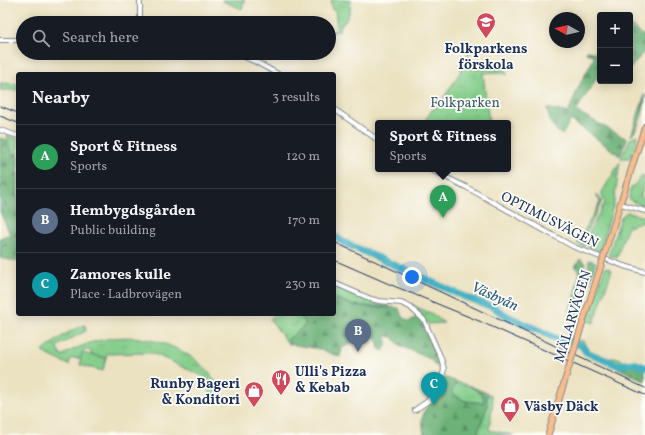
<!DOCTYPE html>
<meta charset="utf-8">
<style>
:root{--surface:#171b24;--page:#20242c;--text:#f1f3f6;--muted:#9ea1a6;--line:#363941;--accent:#d1495b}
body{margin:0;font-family:Vollkorn,serif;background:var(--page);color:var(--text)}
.controls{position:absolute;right:12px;top:12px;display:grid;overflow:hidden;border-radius:4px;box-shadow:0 2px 10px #0003}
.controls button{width:36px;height:36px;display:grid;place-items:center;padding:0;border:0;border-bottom:1px solid var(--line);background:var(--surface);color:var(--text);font:20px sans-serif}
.compass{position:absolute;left:549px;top:12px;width:36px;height:36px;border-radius:50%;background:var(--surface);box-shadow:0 2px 10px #0003;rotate:278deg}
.you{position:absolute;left:412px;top:277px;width:14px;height:14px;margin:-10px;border:3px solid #fff;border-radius:50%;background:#1a73e8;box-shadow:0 0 0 6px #1a73e833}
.badge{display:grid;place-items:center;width:26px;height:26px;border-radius:50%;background:var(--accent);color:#fff;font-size:13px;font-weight:700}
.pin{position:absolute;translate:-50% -33px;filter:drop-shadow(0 1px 2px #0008)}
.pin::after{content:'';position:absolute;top:21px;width:14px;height:12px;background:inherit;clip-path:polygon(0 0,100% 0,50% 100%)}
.popup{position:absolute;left:375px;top:120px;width:136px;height:52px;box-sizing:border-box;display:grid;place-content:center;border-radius:4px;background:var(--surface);filter:drop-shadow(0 1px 3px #0005);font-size:13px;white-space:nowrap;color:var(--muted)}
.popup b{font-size:15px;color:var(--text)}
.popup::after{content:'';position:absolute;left:50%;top:100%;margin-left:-8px;border:8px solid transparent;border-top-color:var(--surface)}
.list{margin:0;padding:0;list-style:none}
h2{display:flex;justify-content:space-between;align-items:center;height:52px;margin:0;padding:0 16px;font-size:17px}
h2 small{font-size:13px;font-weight:400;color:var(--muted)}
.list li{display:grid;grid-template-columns:26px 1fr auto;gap:12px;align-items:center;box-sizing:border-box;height:64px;padding:0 16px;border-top:1px solid var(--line)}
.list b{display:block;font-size:15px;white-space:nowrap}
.list p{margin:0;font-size:13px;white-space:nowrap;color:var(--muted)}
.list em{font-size:13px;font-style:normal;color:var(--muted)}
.icon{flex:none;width:22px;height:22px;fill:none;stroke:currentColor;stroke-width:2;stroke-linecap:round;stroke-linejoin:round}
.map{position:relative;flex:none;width:645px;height:435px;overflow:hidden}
.search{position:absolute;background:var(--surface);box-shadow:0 2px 10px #0003;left:16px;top:16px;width:320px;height:44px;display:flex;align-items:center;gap:10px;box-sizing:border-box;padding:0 14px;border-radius:22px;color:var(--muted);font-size:15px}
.panel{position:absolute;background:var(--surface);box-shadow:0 2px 10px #0003;left:16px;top:72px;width:320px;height:244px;border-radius:4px}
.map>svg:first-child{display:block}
.grass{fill:url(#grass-tufts);stroke:#507e74}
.forest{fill:url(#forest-firs);stroke:#44706a}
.garden{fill:#85ce8b;stroke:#507e74}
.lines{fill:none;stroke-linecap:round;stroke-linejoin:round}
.river{stroke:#46b1c4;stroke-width:7}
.minor-casing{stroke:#838890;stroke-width:6}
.major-casing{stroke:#838890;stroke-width:7}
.minor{stroke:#fff;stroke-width:4}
.major{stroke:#f9bc8a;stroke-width:5}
.rail{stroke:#1b2f5e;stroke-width:1}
.major-bridge-casing{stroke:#838890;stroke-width:7;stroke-linecap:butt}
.major-bridge{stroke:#f9bc8a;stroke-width:5}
.labels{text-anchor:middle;stroke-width:3.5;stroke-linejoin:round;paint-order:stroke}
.poi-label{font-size:14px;font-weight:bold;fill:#1b2f5e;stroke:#fdfcf7;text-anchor:start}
.park-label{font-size:14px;fill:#3b5f6c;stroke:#fdfcf7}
.street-label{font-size:14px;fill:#1b2f5e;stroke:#fdfcf7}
.water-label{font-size:15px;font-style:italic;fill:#2a5c82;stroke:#fdfcf7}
</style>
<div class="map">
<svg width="645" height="435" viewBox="0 0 645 435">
<defs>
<pattern id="grass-tufts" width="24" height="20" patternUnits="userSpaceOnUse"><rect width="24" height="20" fill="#85ce8b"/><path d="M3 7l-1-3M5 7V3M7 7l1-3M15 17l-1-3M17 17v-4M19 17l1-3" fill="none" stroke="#72b17a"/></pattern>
<pattern id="forest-firs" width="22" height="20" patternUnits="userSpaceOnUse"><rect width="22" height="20" fill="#6cb177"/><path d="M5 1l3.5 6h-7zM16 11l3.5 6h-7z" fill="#589065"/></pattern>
</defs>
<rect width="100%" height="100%" fill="#fdfcf7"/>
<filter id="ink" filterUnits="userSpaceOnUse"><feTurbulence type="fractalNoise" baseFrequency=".025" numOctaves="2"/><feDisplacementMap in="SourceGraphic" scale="8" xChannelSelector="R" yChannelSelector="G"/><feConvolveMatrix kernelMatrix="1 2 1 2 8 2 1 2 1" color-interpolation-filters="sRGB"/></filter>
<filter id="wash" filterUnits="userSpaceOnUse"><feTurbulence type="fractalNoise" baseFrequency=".012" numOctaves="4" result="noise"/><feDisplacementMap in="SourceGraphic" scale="16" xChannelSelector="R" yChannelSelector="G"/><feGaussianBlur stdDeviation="0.9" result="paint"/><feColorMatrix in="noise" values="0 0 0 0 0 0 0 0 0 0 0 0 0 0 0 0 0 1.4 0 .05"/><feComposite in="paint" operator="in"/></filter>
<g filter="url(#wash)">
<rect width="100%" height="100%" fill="#ebe2c1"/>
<path class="grass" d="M222,0H245L242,9L222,1Z
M331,0H351L350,11L345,22H343L338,32L335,31L334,33L331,32L337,29L335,10H332Z
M472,48L473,49L465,60L464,64L473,65L474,69H501L505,65L507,75L502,72L483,73L489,123H423L432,110L439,105L461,71L463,61Z
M0,83L18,84V90H0Z
M637,134V140L631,157L630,158H625L622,159L621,158L630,139L636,136Z
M7,135L18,139V153L13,155L9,145Z
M620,162L614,203L600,253L587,246L588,235L605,202L602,196V192Z
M642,175H643L644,179L641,196L645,202V206L631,201L629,198C629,185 637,185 642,175Z
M596,194L602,201L585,235L584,247L577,244L600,202Z
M627,212L645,217V223L639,222L627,228L617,257L608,256L621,217Z
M605,267L612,270L594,323L587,321Z
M334,286L377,304L390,306C366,307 357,307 334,298Z
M414,306L431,313L444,323L428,324Z
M276,314H297L306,324L286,341L270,319Z
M85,325L86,331L59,345L57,348L61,356C77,347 94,340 113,338C152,333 203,352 220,390L211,399L207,378L152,353L107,354L106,358L91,355V351L84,349L81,359L75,358L70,359L69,365L42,352C55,341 69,330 85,325Z
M581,340L583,341L589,350L608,358H619L624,362L617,364L589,352L584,344L580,342Z
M457,382L470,386L483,395L484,403L465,401L451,393Z
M487,393L491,395L493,402L489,430L513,435H477L487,407Z"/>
<path class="forest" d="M630,25L645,37V50L630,69Z
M600,47V73L576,111L627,139L620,156L571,120L562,135C552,127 549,121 547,108L568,113L578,88L595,56L586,53L587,51L597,53Z
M645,94C645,106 640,128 631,136Z
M0,138L8,140L13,155L18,153V262L0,258V238L10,234L0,212Z
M580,259L585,263L579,318L569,314L579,276L578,270L575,266Z
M589,260L596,262L585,298Z
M334,298C345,302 355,306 367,307C378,308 388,306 399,308L402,317L409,321L418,317L423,324L441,366L434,365L432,360L399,345L393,337L386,336V346L383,351L379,349L377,340L370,336L353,342L342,348L340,357L319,349L289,344L286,341L306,324L297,314H334Z
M631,366H637L645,369V381L618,368Z
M444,378H447L457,382L451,393L465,401L484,403L483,395L470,386L487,393V407L477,435H424L422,420L425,409L432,402Z"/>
<path class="garden" d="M82,353L106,358L103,371L80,365Z"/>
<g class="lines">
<path class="river" d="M334,236L343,242L465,297L493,307L507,316L562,341L570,340L582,346L586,352L617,365L634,363L645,367"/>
</g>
</g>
<g filter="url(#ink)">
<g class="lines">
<g class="minor-casing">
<path id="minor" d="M140,0V23
M0,40H23
M236,53L258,63L278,74
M334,109L378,140
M0,130L18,136
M429,169L466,187L574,247L624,266L645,272
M621,204L645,211
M334,283L371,299L379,301L401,303L410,307L424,320L441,358L444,369L443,374L428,401L415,410"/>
</g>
<g class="major-casing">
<path id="major" d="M606,249L645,126
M584,318L601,266"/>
</g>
<use href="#minor" class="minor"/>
<use href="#major" class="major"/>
<path class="rail" d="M0,106L18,113
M0,116L18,123
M334,242L645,388
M334,260L389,284L479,321L645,395"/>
<g class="major-bridge-casing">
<path id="major-bridge" d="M601,266L606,249
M548,435L584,318"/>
</g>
<use href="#major-bridge" class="major-bridge"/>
</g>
</g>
<defs>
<g id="school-pin" transform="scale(1)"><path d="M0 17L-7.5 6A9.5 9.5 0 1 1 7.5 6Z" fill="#d1495b" stroke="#fdfcf7"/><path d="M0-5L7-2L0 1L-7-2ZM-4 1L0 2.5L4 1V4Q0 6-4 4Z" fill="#fff"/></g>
<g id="restaurant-pin" transform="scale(1)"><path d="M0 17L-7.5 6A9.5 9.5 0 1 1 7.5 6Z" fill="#d1495b" stroke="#fdfcf7"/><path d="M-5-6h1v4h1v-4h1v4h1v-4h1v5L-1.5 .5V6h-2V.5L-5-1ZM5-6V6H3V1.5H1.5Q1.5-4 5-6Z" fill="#fff"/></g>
<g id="shop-pin" transform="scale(1)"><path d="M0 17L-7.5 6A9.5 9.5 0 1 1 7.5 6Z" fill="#d1495b" stroke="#fdfcf7"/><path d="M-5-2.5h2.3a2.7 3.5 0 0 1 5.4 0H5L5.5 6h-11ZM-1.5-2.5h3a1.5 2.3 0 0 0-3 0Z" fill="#fff"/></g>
</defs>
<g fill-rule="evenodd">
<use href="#school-pin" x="486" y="22"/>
<use href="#restaurant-pin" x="281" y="379"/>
<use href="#shop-pin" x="254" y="391"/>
<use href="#shop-pin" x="510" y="406"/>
</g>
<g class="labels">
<g class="poi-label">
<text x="486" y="53" text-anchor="middle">Folkparkens<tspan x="486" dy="16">förskola</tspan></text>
<text x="295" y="376">Ulli's Pizza<tspan x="295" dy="16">&amp; Kebab</tspan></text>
<text x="240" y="388" text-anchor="end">Runby Bageri<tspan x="240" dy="16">&amp; Konditori</tspan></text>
<text x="524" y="411">Väsby Däck</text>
</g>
<g class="park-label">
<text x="465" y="107">Folkparken</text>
</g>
<g class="street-label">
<text transform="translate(550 219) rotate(27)" y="5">OPTIMUSVÄGEN</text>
<text transform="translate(572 316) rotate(-73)" y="5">MÄLARVÄGEN</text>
</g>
<g class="water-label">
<text transform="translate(495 296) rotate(25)" y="5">Väsbyån</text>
</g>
</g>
</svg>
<div class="controls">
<button>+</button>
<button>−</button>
</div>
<svg class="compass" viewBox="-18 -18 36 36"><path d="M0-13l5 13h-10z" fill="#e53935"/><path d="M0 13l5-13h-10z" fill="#9ea1a6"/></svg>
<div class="you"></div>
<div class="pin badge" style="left:443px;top:218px;background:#2e9e5b">A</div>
<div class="popup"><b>Sport &amp; Fitness</b>Sports</div>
<div class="pin badge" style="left:358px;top:352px;background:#5c6f8a">B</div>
<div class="pin badge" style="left:434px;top:405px;background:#0f9aa8">C</div>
<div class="search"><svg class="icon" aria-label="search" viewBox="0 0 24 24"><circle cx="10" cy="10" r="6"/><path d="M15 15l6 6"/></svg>Search here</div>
<section class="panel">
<h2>Nearby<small>3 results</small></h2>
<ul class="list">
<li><span class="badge" style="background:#2e9e5b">A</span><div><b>Sport &amp; Fitness</b><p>Sports</p></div><em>120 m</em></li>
<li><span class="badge" style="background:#5c6f8a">B</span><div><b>Hembygdsgården</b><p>Public building</p></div><em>170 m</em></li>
<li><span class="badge" style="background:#0f9aa8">C</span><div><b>Zamores kulle</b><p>Place · Ladbrovägen</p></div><em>230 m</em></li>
</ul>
</section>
</div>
